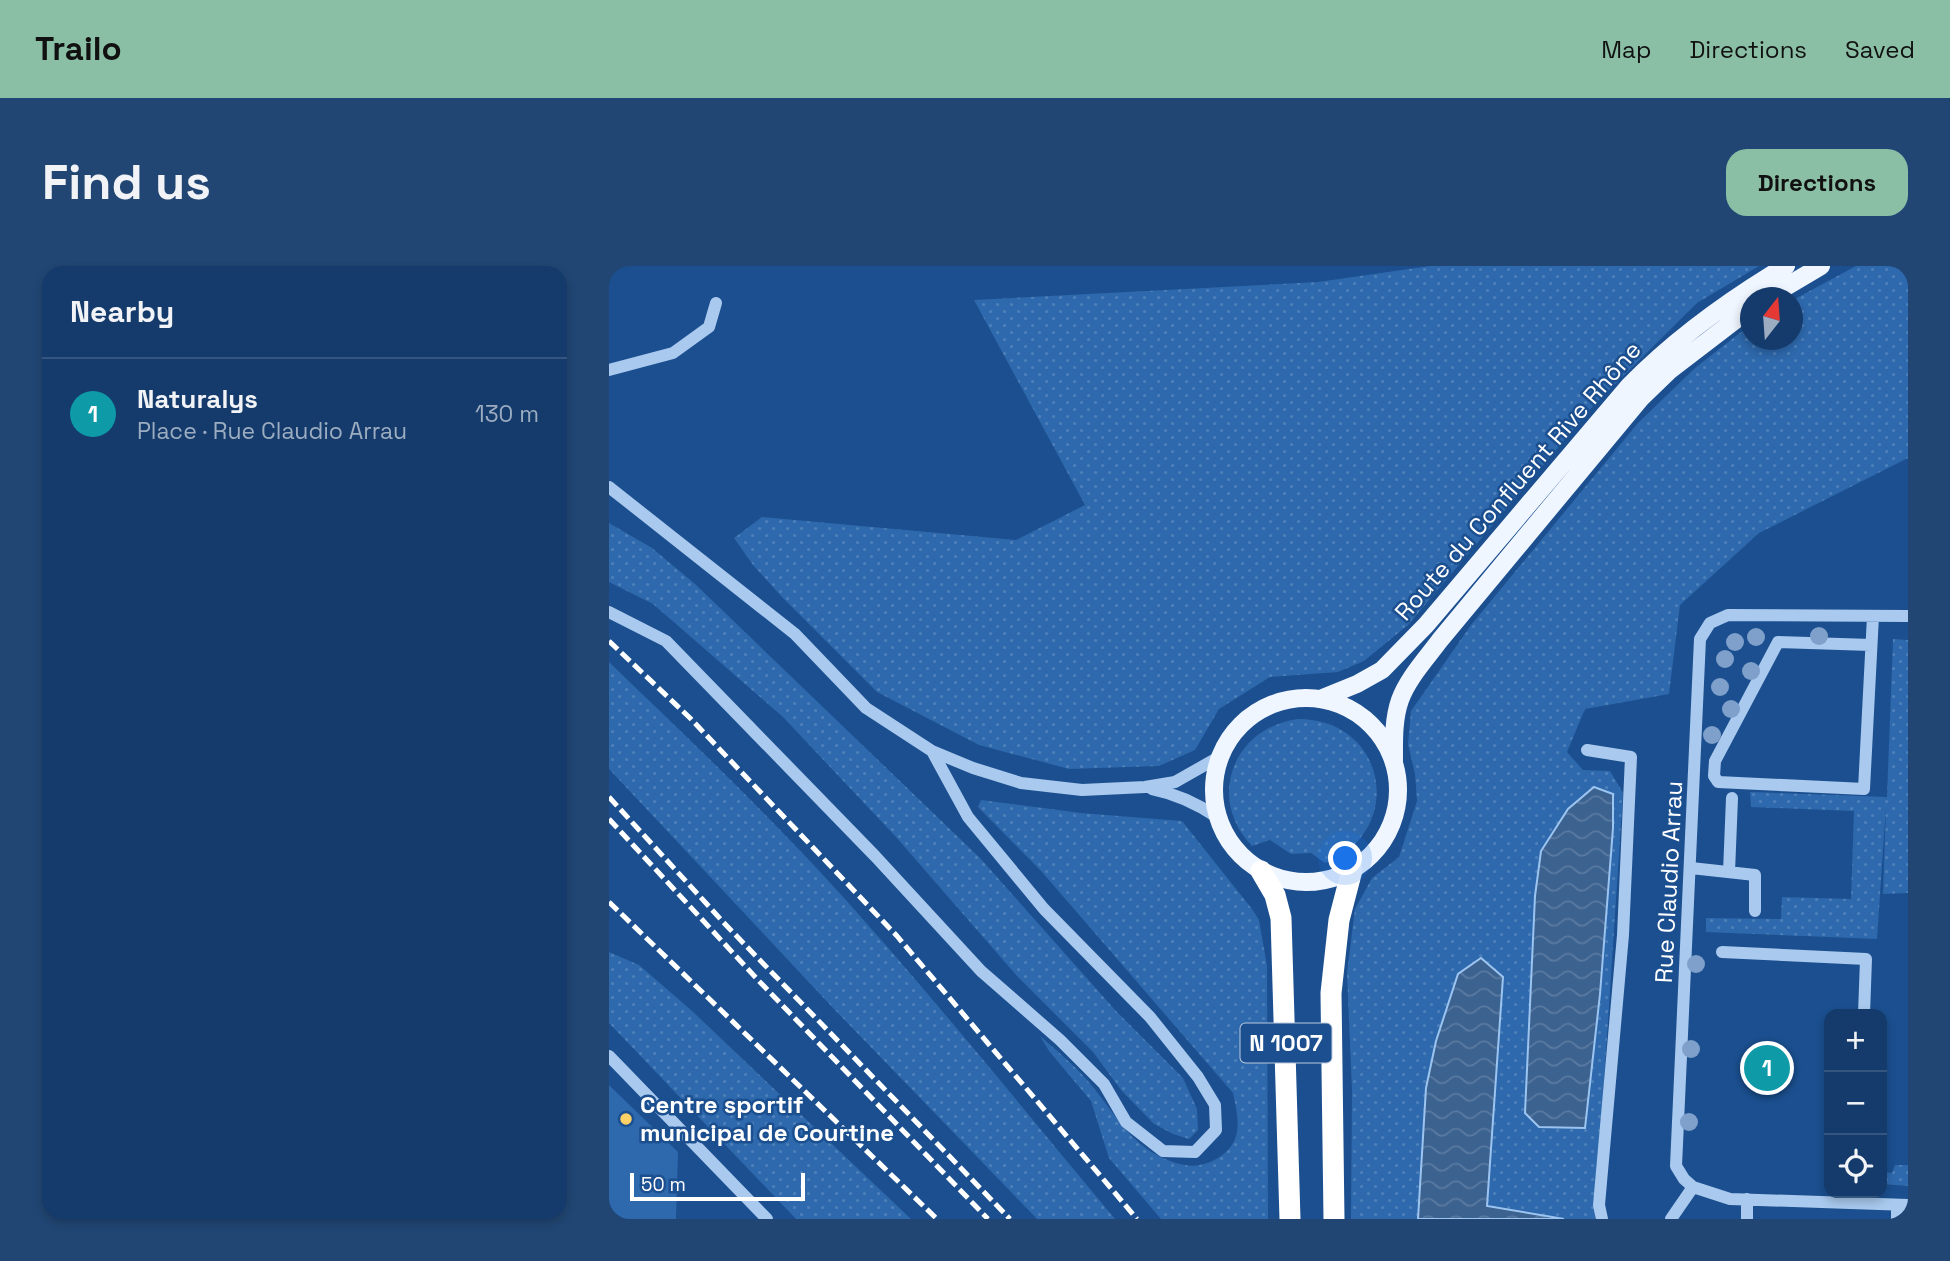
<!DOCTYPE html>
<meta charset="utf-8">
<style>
:root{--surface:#143b6b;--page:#214673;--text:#f1f3f6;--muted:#9dadc1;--line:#33557e;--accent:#8abfa5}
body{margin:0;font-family:"Space Grotesk",sans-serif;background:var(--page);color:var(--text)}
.controls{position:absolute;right:21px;bottom:21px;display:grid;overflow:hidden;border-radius:14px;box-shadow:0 4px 10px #0003}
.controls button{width:63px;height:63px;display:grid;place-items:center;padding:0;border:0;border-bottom:2px solid var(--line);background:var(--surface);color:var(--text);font:35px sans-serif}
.compass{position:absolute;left:1131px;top:21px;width:63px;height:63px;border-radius:50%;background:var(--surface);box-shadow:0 4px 10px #0003;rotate:17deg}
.scale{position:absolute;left:21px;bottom:18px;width:175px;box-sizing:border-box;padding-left:7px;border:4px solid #fff;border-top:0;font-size:19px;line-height:24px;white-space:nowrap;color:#fff;-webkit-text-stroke:5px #1b4f8f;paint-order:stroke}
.you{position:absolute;left:737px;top:593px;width:24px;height:24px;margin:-18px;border:5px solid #fff;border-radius:50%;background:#1a73e8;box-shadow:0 0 0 10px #1a73e833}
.badge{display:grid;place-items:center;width:46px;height:46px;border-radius:50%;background:var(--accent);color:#fff;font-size:23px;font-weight:700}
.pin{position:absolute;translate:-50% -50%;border:4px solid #fff;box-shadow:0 2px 7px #0006}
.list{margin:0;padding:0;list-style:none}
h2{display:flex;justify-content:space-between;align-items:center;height:91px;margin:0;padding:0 28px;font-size:30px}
h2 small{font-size:23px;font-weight:400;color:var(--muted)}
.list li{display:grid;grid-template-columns:46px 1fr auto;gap:21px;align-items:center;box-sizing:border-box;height:112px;padding:0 28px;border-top:2px solid var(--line)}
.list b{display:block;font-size:26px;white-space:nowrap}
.list p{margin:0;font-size:23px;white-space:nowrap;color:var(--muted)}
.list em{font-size:23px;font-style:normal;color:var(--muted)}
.icon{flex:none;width:38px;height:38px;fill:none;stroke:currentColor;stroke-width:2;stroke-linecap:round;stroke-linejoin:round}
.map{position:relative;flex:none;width:1299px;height:953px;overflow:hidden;border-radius:21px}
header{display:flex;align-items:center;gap:42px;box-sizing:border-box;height:98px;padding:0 35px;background:var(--accent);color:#111}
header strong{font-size:33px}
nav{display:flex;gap:38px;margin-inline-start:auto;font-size:24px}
.intro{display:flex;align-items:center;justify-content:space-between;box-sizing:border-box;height:168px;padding:0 42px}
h1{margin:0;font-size:49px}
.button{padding:18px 32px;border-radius:21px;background:var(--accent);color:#111;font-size:24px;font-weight:700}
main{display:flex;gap:42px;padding:0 42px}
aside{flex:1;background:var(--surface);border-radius:21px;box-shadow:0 4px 10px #0003}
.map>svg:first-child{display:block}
.grass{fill:url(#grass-dots)}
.park{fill:#2e69ad}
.water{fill:url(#water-waves);stroke:#9cc4f0;stroke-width:2}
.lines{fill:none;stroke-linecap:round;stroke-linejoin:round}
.minor{stroke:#a9c9ee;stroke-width:12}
.major{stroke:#f0f6ff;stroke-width:18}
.highway{stroke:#fff;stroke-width:21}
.rail{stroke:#fff;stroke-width:5;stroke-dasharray:12 5;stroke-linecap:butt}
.tree{fill:#7ea0ca}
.poi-dot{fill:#ffd166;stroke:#1b4f8f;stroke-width:2.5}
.labels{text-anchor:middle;stroke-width:5;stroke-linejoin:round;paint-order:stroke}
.shield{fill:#1b4f8f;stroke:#bbcadd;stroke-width:2}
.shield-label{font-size:23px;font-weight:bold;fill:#fff}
.street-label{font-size:24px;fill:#fff;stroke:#1b4f8f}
.poi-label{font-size:24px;font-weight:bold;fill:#fff;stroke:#1b4f8f;text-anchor:start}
</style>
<header>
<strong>Trailo</strong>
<nav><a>Map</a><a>Directions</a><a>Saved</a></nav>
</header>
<div class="intro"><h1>Find us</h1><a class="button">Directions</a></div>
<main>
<aside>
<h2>Nearby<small></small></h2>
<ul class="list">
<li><span class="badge" style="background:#0f9aa8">1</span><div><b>Naturalys</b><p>Place · Rue Claudio Arrau</p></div><em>130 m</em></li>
</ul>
</aside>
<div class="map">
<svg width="1299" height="953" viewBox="0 0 1299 953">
<defs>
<pattern id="grass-dots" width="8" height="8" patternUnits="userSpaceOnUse" patternTransform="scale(1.75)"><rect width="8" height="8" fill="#2e69ad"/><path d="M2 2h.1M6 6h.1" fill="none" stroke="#4d80b9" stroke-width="1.8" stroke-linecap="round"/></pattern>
<pattern id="water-waves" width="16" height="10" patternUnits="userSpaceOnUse" patternTransform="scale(1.75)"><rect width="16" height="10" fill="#3c6290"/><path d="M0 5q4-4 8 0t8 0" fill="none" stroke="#597aa1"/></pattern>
</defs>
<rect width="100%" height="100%" fill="#1b4f8f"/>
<path class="grass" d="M821,0H1150L1088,37L984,140L799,359L755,395L729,406L661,411L610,443L586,484L550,500L460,503L370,479L268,426L173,331L144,299L125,272L153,251L407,274L476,239L365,34L709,16Z
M1247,0H1299V192L1150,267L1071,339L1060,428L976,443L958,486L974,504L1001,505L1014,527L986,953H742L743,824L738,707L746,643L763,612L790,591L808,535L806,508L799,478L802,445L862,359L1029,157L1086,102L1141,59L1142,74H1184V34Z
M0,257L43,282L86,318L371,592L507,745L574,812L588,843L589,864L580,873L564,868L545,858L512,824L484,786L408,710L287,571L174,451L44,338L0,316Z
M1284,373L1299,374V627L1274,628L1277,540L1268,673L1097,666V652L1172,653L1173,631L1242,633L1245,545L1142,541L1141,526L1278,531Z
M0,396C80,473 161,550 236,633C329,737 417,846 506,953H428L225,743L0,503Z
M689,453C779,453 797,566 716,597L702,587L682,588L661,574L643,580C597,532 624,462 689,453Z
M372,534L472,547L573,555L643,643L650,654L658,700L659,953H552L500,892L482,835L440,785L431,770C447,784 464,798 478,814C508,848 520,882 567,897C584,902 597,900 612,890C635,874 629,851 624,827L433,606L369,541Z
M0,686L30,699L82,744L302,953H187L0,757Z
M1286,899H1299V920L1273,918V906L1283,907Z"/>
<path class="park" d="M0,819L69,886L67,953H0Z"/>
<path class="water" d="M985,521L1004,528V562L991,728L976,862L930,861L916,847L926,630L932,585L959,543Z
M872,692L894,711L878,940L955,953H809L817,822L827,775L849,708Z"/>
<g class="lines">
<path class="minor" d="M0,104L64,87L100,61L107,37
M0,221L186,368L257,442L323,485L364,502L412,517L473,524L536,521L566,516L610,491
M0,346L57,375L266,590L372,705L451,774L495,818L517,856L554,885L586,886L607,864L606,839L589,811L541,751L435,643L359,551L323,485
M1299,350L1119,349L1101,357L1091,373L1067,900L1075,913L1084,921L1121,933L1299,939
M1262,379L1169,376L1106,495L1105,510L1109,516L1255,523L1264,350
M978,484L1022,491L1014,669L990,939L993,953
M543,523C568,528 587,537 608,551
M1082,602L1146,609V645
M1120,606L1123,532
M1113,686L1257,693L1255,748
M0,790L158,953
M1062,953L1084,921
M1138,953V933
M1288,953V939"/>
<path class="major" d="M1158,32L1212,0
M605 524a92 92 0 1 1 184 0a92 92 0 1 1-184 0Z
M711,433L748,418L773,404L817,359L1020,120C1067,72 1120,34 1177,0
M785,496C785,476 784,454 791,434C799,412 817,393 831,374L1032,132L1061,104L1142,42"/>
<path class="highway" d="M652,605L666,629L672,652L681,953
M725,953L722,727L730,654L743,604"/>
<path class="rail" d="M0,375L81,452L288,670L528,953
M0,531L116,658L401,953
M0,553L149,714L379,953
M0,636L328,953"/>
</g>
<g class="tree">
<circle cx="1210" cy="370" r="9"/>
<circle cx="1147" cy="371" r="9"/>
<circle cx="1126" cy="376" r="9"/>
<circle cx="1116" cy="393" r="9"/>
<circle cx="1142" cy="405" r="9"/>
<circle cx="1111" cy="421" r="9"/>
<circle cx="1122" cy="443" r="9"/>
<circle cx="1103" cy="469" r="9"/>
<circle cx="1087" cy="698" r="9"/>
<circle cx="1082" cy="783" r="9"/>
<circle cx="1080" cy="856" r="9"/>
</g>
<circle class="poi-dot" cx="17" cy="853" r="7"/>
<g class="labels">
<rect class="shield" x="631.5" y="757.5" width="91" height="39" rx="5"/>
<g class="shield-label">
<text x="677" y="785">N 1007</text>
</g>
<g class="street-label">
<text transform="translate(909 215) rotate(-49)" y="8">Route du Confluent Rive Rhône</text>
<text transform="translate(1060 616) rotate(-87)" y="8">Rue Claudio Arrau</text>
</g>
<g class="poi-label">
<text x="31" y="847">Centre sportif<tspan x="31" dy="28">municipal de Courtine</tspan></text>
</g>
</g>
</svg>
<div class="controls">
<button>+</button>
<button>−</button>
<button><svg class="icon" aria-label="locate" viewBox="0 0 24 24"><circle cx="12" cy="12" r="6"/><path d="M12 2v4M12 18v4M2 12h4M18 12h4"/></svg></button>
</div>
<svg class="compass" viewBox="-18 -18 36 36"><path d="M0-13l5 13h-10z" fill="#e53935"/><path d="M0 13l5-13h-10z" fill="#9dadc1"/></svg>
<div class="scale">50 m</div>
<div class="you"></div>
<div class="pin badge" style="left:1158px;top:802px;background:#0f9aa8">1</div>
</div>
</main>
